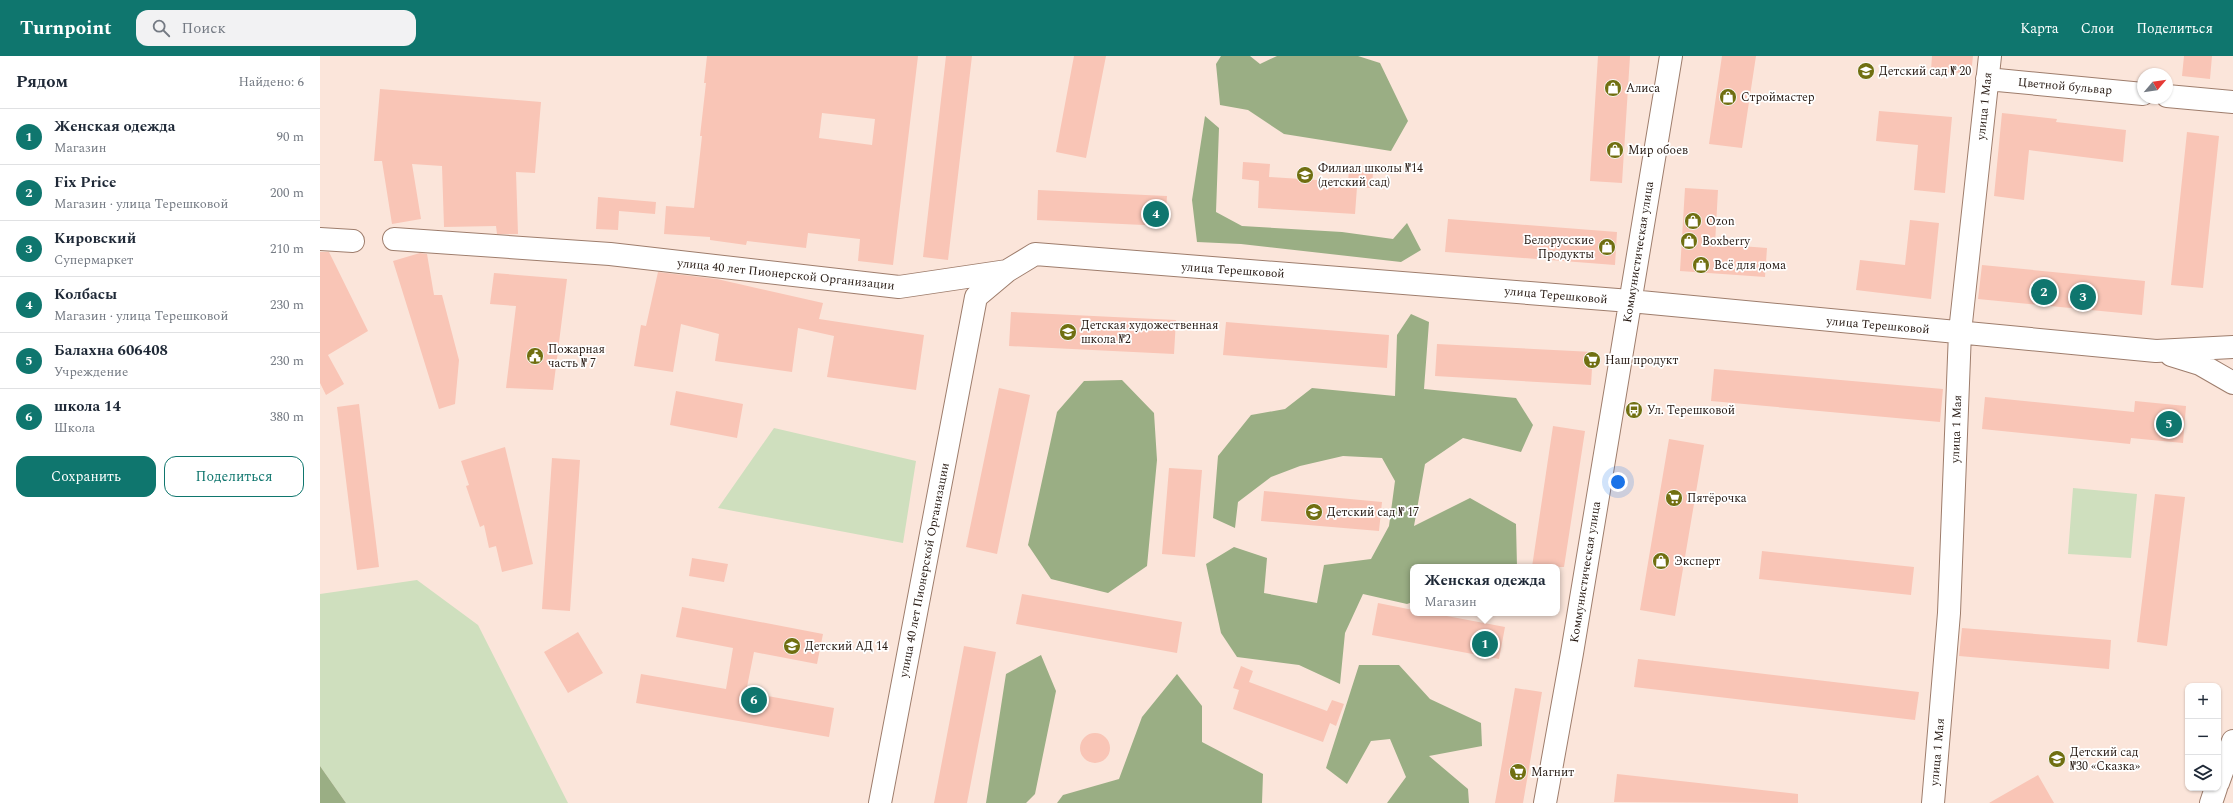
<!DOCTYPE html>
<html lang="ru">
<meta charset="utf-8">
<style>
:root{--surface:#fff;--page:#f2f2f3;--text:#1f2937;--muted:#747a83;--line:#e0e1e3;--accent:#0f766e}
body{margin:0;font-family:Spectral,serif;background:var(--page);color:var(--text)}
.controls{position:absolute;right:12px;bottom:12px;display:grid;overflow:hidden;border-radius:8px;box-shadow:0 1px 3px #0004}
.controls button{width:36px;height:36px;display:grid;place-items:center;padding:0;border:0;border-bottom:1px solid var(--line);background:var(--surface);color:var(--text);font:20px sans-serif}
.compass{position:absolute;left:1817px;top:12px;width:36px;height:36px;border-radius:50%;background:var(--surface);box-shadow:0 1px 3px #0004;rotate:61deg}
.you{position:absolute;left:1298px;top:426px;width:14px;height:14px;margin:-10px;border:3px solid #fff;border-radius:50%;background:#1a73e8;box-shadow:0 0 0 6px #1a73e833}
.badge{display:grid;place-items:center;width:26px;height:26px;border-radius:50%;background:var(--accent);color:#fff;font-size:13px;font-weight:700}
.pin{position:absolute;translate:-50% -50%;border:2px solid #fff;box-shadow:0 1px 4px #0006}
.popup{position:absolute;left:1090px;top:508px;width:150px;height:52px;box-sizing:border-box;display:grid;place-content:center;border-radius:8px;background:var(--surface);filter:drop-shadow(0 1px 3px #0005);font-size:13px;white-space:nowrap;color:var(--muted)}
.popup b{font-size:15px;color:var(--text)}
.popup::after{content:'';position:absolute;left:50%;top:100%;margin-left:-8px;border:8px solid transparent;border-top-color:var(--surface)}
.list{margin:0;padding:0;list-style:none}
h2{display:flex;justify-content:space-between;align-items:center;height:52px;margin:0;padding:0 16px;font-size:17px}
h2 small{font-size:13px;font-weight:400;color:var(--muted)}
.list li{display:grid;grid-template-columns:26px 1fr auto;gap:12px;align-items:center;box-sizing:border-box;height:56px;padding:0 16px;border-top:1px solid var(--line)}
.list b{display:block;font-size:15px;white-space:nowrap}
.list p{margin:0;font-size:13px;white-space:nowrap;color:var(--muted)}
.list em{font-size:13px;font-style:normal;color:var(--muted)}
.actions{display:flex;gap:8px;padding:12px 16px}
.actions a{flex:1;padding:9px 0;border:1px solid var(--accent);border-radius:12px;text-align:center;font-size:14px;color:var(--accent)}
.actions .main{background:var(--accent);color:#fff}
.icon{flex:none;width:22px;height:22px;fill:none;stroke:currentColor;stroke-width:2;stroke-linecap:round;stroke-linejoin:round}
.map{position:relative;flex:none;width:1913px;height:747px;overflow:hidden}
header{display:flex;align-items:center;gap:24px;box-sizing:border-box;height:56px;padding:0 20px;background:var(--accent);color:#fff}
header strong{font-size:19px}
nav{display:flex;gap:22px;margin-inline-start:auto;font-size:14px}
.search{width:280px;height:36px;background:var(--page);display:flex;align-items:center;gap:10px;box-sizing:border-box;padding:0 14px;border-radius:12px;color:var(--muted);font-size:15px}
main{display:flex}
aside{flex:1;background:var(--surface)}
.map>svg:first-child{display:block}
.green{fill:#cfdfbe}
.forest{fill:#9aae84}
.building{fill:#f9c5b6;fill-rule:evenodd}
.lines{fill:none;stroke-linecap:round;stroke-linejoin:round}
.minor-casing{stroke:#9e7d6c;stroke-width:24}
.minor{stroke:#fff;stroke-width:22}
.labels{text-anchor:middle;stroke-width:3.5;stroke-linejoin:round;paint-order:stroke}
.poi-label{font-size:12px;fill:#271a13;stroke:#fff;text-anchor:start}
.street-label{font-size:12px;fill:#271a13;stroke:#fff}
</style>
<header>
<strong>Turnpoint</strong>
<div class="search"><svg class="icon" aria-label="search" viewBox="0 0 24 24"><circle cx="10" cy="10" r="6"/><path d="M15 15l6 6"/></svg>Поиск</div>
<nav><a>Карта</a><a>Слои</a><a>Поделиться</a></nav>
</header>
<main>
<aside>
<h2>Рядом<small>Найдено: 6</small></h2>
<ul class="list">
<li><span class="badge">1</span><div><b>Женская одежда</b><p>Магазин</p></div><em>90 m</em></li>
<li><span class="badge">2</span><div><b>Fix Price</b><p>Магазин · улица Терешковой</p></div><em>200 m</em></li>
<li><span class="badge">3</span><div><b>Кировский</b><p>Супермаркет</p></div><em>210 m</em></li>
<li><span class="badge">4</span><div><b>Колбасы</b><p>Магазин · улица Терешковой</p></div><em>230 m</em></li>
<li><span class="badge">5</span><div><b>Балахна 606408</b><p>Учреждение</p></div><em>230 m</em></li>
<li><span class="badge">6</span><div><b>школа 14</b><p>Школа</p></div><em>380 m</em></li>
</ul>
<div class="actions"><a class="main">Сохранить</a><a>Поделиться</a></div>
</aside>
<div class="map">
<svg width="1913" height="747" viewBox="0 0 1913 747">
<rect width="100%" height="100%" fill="#fbe5da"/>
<path class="green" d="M454,372L596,405L583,487L398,452Z
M1753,432L1817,438L1811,502L1748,498Z
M97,524L158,569L248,747H26L0,710V538Z"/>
<path class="forest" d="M901,0H930L940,8L957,0H1038L1060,7L1088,65L1071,95L964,78L928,54L900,49L896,8Z
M885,60L899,72L896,156L922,170L1022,176L1073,183L1087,167L1101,194L1081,206L921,188L877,186L872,144Z
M1091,258L1109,266L1104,333L1196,342L1213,369L1201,396L1143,382L1105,408L1094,470L1150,442L1196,468L1197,511H1093V546L1087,548L1043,538L1025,577L1020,628L979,609L917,601L901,577L886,508L914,491L947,502L944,537L997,547L1004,509L1051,503L1069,470L1075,425L1062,402L1023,400L980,410L951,421L918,446L915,472L893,462L898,400L931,359L965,353L992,332L1075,340L1077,279Z
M802,324L834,357L837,404L827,510L788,537L731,523L708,489L737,356L764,325Z
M721,599L736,635L715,738L706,747H666L686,618Z
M1039,609H1079L1110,643L1161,667L1162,690L1109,700L1148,733L1149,747H1067L1086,721L1070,683L1051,685L1027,728L1006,712Z
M857,618L882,650V686L943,718L942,747H737L743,739L799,723L822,661Z
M0,710L26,747H0Z"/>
<path class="building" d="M387,0H598L573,209L538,205L540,183L488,177L486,192L427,185L426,189L390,184V181L344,178L346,150L374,152L382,80H380L386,27H384ZM502,57L555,63L552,89L499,82Z
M626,0H652L628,204L603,201Z
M754,0H786L766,102L736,96Z
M1278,0H1310L1302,127L1270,125Z
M1402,0H1436L1422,92L1389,88Z
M1612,0H1653L1651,18L1611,14Z
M1864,0H1892L1890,23L1862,20Z
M60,33L221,46L215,117L196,116L198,178H177L176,170L124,171L122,110L92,108L101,163L72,168L62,105H54Z
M1559,55L1632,61L1625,137L1594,134L1598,89L1556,85Z
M1682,57L1737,63L1736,66L1806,74L1803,106L1709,94L1704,144L1674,140Z
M1867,76L1899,80L1883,232L1851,229Z
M923,106L950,108L949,121L1028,126L1029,115L1053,116L1052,132L1037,131L1035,158L938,152L939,125L922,123Z
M1365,132L1398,134L1395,188L1447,192L1445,221L1360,215Z
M718,134L847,140L845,170L717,164Z
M278,141L336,146L335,158L299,155L298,174L276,173Z
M1128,163L1297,176L1295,209L1125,196Z
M1590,164L1619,167L1611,243L1536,234L1540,204L1585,209Z
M0,196H9L48,275L8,299L24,328L6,339L0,327Z
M100,197L107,198L114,239H122L139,304L135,348L119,353L73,205Z
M1662,209L1825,225L1822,259L1658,243Z
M338,216L397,223L503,247L499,263L604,279L596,334L507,321L514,280L478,272L472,316L395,305L399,278L361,268L353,316L314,310L321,269L326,270Z
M174,217L247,223L233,334L186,332L196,250L170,248Z
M691,256L856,264L854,298L689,290Z
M906,266L1069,279L1067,312L903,299Z
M1117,288L1273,296L1271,329L1115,320Z
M1394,313L1623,333L1620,366L1391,345Z
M679,332L710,339L677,498L646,491Z
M356,335L423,348L417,382L350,369Z
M1665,341L1814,356L1815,345L1866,350L1863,387L1811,382L1810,388L1662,373Z
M39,348L59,511L37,514L17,351Z
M1233,370L1265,375L1244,511H1212Z
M1349,383L1384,389L1355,560L1320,554Z
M185,391L213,508L182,516L176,490L169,492L164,469L160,471L146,430L149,429L141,405Z
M232,402L260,404L250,555L222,553Z
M849,412L882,414L875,501L842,498Z
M944,435L1062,446L1059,475L941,465Z
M1835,438L1865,441L1847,590L1817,586Z
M1442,495L1594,511L1591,539L1439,523Z
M372,502L408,508L404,526L369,520Z
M702,538L862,566L857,597L696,568Z
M1058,547L1093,554V557H1111L1185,571L1179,603L1052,579Z
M362,551L503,578L497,608L434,596L426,636L514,652L509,681L316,647L321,618L406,633L413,592L356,581Z
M1642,572L1791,584L1789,613L1639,600Z
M258,576L283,617L248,637L224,596Z
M644,590L676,596L647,747H614Z
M1318,603L1599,636L1595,664L1314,631Z
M921,610L933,615L929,626L1007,655L1012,644L1024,648L1016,670L1010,667L1003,686L913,653L919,634L913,632Z
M1195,632L1222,636L1203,747H1175Z
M760 692a15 15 0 1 1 30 0a15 15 0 1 1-30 0Z
M1297,718L1478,738V747L1294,746Z
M1718,719L1734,747H1669Z"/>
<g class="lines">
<g class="minor-casing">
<path id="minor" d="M1667,23L1823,38
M1847,40L1913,46
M0,183L33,185
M74,183L290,198L579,231L687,215
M1851,299L1880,308L1913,327
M1898,727L1913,685
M560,747L656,241L687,215L715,198L1310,245L1836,295L1913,291
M1225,747L1252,597L1351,0
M1613,747L1629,557L1640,276L1670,0
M1891,747L1896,732"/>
</g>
<use href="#minor" class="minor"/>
</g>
<defs>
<g id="school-disc" transform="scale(0.9)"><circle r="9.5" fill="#706f11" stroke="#fff"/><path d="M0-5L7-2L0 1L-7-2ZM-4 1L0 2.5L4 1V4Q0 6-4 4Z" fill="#fff"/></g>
<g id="shop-disc" transform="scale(0.9)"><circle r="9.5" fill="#706f11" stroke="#fff"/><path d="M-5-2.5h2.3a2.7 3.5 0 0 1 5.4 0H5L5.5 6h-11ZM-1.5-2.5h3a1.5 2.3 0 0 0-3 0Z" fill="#fff"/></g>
<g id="civic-disc" transform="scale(0.9)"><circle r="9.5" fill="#706f11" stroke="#fff"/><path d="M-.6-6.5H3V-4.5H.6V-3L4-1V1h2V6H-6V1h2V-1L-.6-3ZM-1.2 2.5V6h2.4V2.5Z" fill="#fff"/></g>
<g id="supermarket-disc" transform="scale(0.9)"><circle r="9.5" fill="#706f11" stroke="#fff"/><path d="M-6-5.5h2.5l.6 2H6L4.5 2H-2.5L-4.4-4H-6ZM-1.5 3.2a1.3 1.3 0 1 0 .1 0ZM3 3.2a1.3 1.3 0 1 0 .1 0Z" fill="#fff"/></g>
<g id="bus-disc" transform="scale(0.9)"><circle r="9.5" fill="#706f11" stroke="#fff"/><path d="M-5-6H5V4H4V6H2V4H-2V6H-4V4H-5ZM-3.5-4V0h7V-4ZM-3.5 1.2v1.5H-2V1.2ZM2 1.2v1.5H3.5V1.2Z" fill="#fff"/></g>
</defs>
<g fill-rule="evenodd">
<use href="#school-disc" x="1546" y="15"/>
<use href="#shop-disc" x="1293" y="32"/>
<use href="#shop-disc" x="1408" y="41"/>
<use href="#shop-disc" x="1295" y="94"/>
<use href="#school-disc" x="985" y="119"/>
<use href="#shop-disc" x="1373" y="165"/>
<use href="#shop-disc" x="1369" y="185"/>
<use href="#shop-disc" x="1287" y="191"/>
<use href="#shop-disc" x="1381" y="209"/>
<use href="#school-disc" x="748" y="276"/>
<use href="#civic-disc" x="215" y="300"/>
<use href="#supermarket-disc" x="1272" y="304"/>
<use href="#bus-disc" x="1314" y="354"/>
<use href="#supermarket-disc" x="1354" y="442"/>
<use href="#school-disc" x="994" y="456"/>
<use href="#shop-disc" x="1341" y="505"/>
<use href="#school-disc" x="472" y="590"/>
<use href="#school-disc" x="1737" y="703"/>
<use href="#supermarket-disc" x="1198" y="716"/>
</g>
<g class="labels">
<g class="poi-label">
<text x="1559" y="19">Детский сад № 20</text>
<text x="1306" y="36">Алиса</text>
<text x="1421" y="45">Строймастер</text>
<text x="1308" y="98">Мир обоев</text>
<text x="998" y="116">Филиал школы №14<tspan x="998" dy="14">(детский сад)</tspan></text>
<text x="1386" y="169">Ozon</text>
<text x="1274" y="188" text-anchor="end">Белорусские<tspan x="1274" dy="14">Продукты</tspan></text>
<text x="1382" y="189">Boxberry</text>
<text x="1394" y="213">Всё для дома</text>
<text x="761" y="273">Детская художественная<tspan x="761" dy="14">школа №2</tspan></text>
<text x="228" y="297">Пожарная<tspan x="228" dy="14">часть № 7</tspan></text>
<text x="1285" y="308">Наш продукт</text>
<text x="1327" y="358">Ул. Терешковой</text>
<text x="1367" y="446">Пятёрочка</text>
<text x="1007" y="460">Детский сад № 17</text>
<text x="1354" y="509">Эксперт</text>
<text x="485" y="594">Детский АД 14</text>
<text x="1750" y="700">Детский сад<tspan x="1750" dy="14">№30 «Сказка»</tspan></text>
<text x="1211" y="720">Магнит</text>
</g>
<g class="street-label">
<text transform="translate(1745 30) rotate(5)" y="4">Цветной бульвар</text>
<text transform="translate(1664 50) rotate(-84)" y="4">улица 1 Мая</text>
<text transform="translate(1318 196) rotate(-81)" y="4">Коммунистическая улица</text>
<text transform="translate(913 214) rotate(4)" y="4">улица Терешковой</text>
<text transform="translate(466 218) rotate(6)" y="4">улица 40 лет Пионерской Организации</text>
<text transform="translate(1236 239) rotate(5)" y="4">улица Терешковой</text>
<text transform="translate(1558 269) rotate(5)" y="4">улица Терешковой</text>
<text transform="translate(1636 373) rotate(-88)" y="4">улица 1 Мая</text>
<text transform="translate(604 514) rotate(-79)" y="4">улица 40 лет Пионерской Организации</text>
<text transform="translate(1265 516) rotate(-81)" y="4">Коммунистическая улица</text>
<text transform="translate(1617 696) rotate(-85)" y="4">улица 1 Мая</text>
</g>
</g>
</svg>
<div class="controls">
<button>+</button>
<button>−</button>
<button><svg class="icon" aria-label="layers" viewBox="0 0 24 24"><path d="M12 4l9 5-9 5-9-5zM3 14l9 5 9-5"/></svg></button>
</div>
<svg class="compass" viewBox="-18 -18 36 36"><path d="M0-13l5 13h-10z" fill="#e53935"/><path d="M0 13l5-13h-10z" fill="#747a83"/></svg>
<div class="you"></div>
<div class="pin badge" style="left:1165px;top:588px">1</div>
<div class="popup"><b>Женская одежда</b>Магазин</div>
<div class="pin badge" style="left:1724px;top:236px">2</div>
<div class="pin badge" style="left:1763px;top:241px">3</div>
<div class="pin badge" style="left:836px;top:158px">4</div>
<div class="pin badge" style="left:1849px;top:368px">5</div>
<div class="pin badge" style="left:434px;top:644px">6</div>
</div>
</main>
